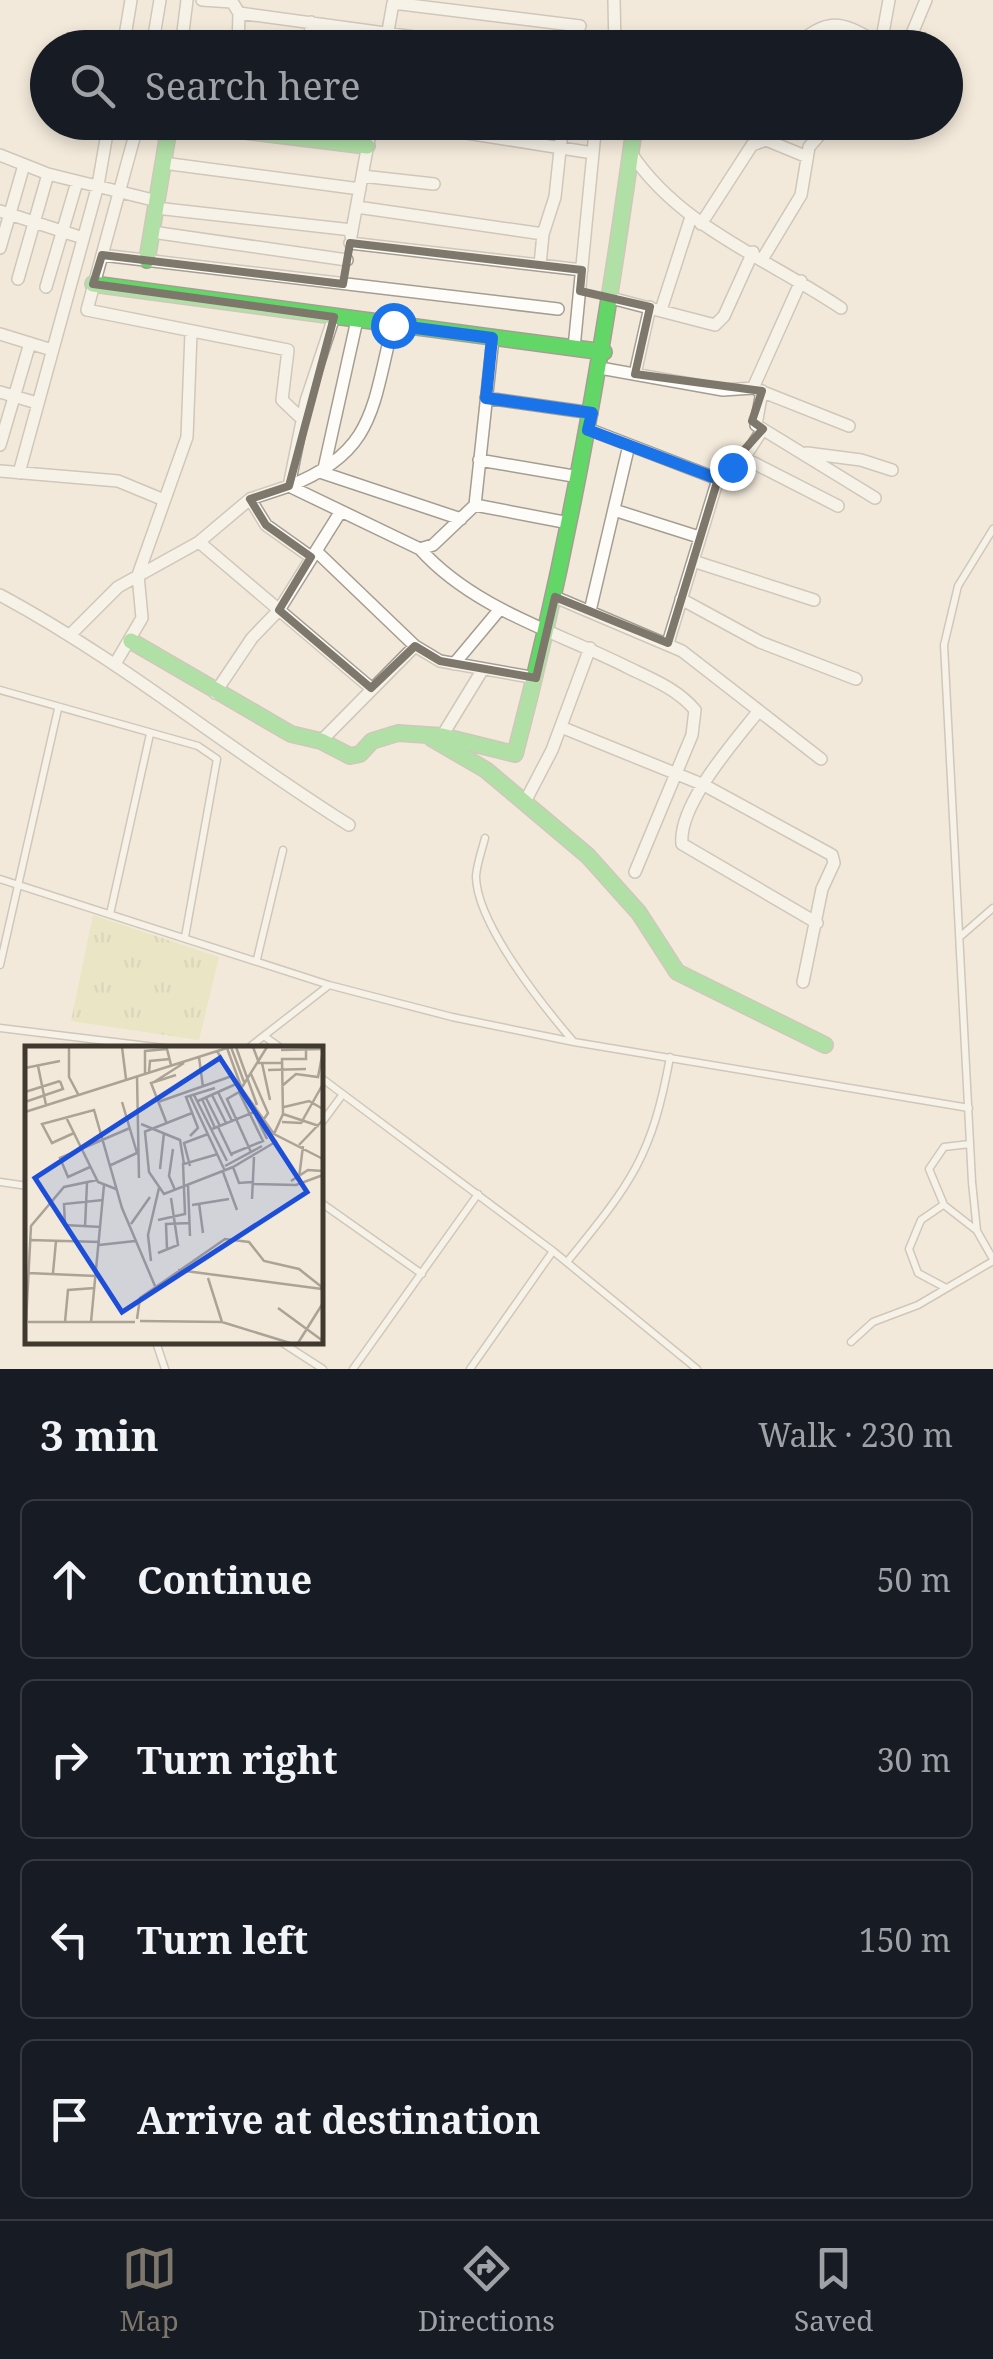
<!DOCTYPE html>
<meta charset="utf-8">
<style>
:root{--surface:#171b24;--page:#20242c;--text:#f1f3f6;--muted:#9ea1a6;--line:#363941;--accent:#7e776b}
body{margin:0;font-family:"Noto Serif",serif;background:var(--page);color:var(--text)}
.stop{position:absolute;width:30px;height:30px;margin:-22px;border:8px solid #1a73e8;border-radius:50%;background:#fff}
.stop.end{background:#1a73e8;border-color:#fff;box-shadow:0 2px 10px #0008}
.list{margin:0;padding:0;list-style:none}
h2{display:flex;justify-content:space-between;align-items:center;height:130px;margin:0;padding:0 40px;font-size:42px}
h2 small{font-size:32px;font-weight:400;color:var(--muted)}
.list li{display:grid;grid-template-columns:65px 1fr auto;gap:30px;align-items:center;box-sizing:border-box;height:160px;margin:0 20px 20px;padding:0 20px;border:2px solid var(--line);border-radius:15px}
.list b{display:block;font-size:38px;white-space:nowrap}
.list em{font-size:32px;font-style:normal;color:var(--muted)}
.icon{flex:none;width:55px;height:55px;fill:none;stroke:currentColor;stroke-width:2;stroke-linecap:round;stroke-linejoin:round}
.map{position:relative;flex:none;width:993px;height:1369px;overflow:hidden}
.search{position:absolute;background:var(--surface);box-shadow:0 5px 15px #0003;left:30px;right:30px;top:30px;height:110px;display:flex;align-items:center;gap:25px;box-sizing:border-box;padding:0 35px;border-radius:55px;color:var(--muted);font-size:38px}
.sheet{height:850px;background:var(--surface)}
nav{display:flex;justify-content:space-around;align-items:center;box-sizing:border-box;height:140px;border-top:2px solid var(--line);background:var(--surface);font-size:28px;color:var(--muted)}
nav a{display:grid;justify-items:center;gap:5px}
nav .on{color:var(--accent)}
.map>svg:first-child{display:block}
.park{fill:url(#park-tufts)}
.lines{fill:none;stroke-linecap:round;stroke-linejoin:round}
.lane-casing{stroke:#a49e92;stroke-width:9}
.street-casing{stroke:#a49e92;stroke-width:14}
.fast-casing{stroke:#a49e92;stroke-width:18}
.lane{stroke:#fdfcf9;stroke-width:6}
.street{stroke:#fdfcf9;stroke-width:11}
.fast{stroke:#63d668;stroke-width:15}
.route{stroke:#1a73e8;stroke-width:12}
.marked{fill:none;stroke:#7e776b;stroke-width:8;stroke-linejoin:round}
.inset-road{fill:none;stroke:#aba396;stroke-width:2.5}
.view{fill:#1d4ed8;fill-opacity:0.15;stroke:#1d4ed8;stroke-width:5}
.inset-edge{fill:none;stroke:#40392f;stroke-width:5}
</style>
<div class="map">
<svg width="993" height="1369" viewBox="0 0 993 1369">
<defs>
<pattern id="park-tufts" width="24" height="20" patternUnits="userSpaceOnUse" patternTransform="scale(2.5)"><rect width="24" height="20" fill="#dee0aa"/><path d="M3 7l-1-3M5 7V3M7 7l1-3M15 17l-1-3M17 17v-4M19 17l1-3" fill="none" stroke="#c0c193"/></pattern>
</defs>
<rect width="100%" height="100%" fill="#f2e9da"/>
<path class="park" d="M93,915L219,957L199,1040L71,1021Z"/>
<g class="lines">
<g class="lane-casing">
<path id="lane" d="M993,529L958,586L944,645L972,1182L977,1231L993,1259
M0,690L198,746L217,759L185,937
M485,838C482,850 477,863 476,876C476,923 543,1006 573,1041
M0,879L329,985L452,1017L574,1042L969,1108
M110,914L150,734
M962,935L993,908
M257,959L283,850
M0,965L58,709
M0,1028L172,1049
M264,1036L282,1049
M247,1049L328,986
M320,1077L553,1251L697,1369
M320,1125L343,1094
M970,1144L944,1147L929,1169L944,1205L976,1230
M0,1182L28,1186
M320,1202L422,1274
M943,1205L921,1220L909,1249L918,1273L946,1288
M567,1262C630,1184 652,1158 670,1057
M156,1342L165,1369
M281,1342L323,1369
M851,1342L873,1322L918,1305L993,1261
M353,1369L478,1194
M470,1369L553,1251"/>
</g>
<g class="street-casing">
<path id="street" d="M202,0L232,2
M231,0L239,13L238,48
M614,0L615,48
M239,13L495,48
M881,44L889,0
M123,48L131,0
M152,48L160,0
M181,48L187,0
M310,48L311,22
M385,48L393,3L580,26
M793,48C834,11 844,25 888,48
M906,48L926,0
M113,122L168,131
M397,122L593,153
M137,127L87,310L288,350L282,400L302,419
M631,153C680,227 768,259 841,308
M0,155L48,174L157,201
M163,163L360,189
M362,176L434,184
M357,207L543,234
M156,208L352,230
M0,211L83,238
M701,224L752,145L766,140L805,156
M152,232L347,260
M351,236L372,122
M350,243L582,270
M0,248L24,165
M102,255L558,309
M763,258L801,195L809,147L831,122
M540,265L543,234L555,197L563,122
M18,279L48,174
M46,287L77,182
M611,298L715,325L724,316L753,252
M661,310L691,217
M357,320L323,473L461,519
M0,334L52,350
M574,348L596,122
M600,368L723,390L753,388L849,426
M635,374L650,307
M753,388L801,281
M762,391L756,425L875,498
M0,392L37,403
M486,398L592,413
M588,429L718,479
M0,445L30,343
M807,453L861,460L892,470
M744,458L838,506
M479,460L579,477
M0,471L118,481L164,500
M19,473L98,185L109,122
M289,486C376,452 372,406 393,325
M289,486L306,401L334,317
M250,499L266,525L311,557
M475,505L569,523
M614,510L699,537
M199,542L371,688
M420,549C475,610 558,632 629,668C654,680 677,689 695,710L692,735L635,872
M316,551L415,646L440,661L536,678
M693,561L814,600
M0,595C123,661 230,751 349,825
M555,597L682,651L821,759
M681,599L760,642L856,679
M590,611L629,445
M72,633L118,587L199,542L250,499L289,486L420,549L433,545L475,505L493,338
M668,643L718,479L744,458L763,429
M115,664L142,618L138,575L187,437L191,333
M454,664L500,609
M215,693L252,638L279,610L341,511
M757,713C734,742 678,805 682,844L817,923
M561,727L704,785L832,855L834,863L822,889L803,982
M442,736L483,669
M321,741L415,646
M526,800L552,750L590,648"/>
</g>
<g class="fast-casing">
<path id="fast" d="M147,260L170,122L367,146
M93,284L604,352
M131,641L291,734L321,741L350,756L360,754L372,741L398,733L442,736L515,754C570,546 606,336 635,122
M431,738L486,770L588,856L639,913L677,972L825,1045"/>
</g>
<use href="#lane" class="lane"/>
<use href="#street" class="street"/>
<use href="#fast" class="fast"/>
</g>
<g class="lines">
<path class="route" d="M393,325L492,338L486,398L592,413L588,430L718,479L732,467"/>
</g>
<path d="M0 0H993V1369H0ZM350,243L582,270L580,291L650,307L635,374L762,391L752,421L763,429L718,479L668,643L555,597L536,678L440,661L415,646L371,688L279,610L311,557L266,525L250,499L289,486L334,317L93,284L102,255L343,284Z" fill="#f2e9da" fill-opacity=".55" fill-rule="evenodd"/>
<path class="marked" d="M350,243L582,270L580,291L650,307L635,374L762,391L752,421L763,429L718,479L668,643L555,597L536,678L440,661L415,646L371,688L279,610L311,557L266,525L250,499L289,486L334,317L93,284L102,255L343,284Z"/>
<g transform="translate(25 1046)">
<rect width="298" height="298" fill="#f2e9da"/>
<path class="inset-road" d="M44,1V31L53,48M97,1L101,33M206,1L219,36M211,1L232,59M228,1L234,17H256M281,1V13H257L258,68L249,88L298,113M202,2L217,43L249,88M256,4L298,3M192,5L213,41M174,11L178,41M237,17L245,54M13,20L21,59M0,22L35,15M243,24L281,23M124,26L125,15L145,13M120,27V5L142,3L146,19M226,28L243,67L239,73M112,30L114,132M129,36L159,17M257,40L271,28L293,31L298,5M0,46L35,35M193,46L207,75M169,49L202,115M187,49L201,77M165,50L200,125M181,52L195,80M177,53L190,82M173,55L211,38M0,56L38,43L35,35M133,56L207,30M259,61L284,55L298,63M0,66L205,1M258,68L294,80M41,71L73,136L91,143M257,76L276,77L298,38M116,78L155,94L159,118L193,108M142,78L126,37L151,29M193,81L207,110M187,83L229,66L242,93M119,86L167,67M120,86L124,126L139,148L208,121L252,95M49,87L27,97L17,78L69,64L97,162L130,240M165,90L173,82L161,51L190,42M274,99L298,74M148,103L144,130L150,144M226,106L202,53L214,46L242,1M206,108L238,95L214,46M86,119L112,107L97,56M165,120L159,97L183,88M200,120L237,100M65,121L43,131L35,112L105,82M208,121L214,137L227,136M135,123L139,87M198,126L212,164M274,132L278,100M266,135L283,124L298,125M227,138L271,139L298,129M163,139L165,190M227,153L229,111M174,157L178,187M167,159L204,153M133,174L160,168L158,117M106,178L125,151M60,181L62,137M76,181L40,179L39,158L78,154M4,194L75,196M74,199L110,195M142,203L141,178L165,177M133,207L153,199L146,152M126,215L123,189L134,142M153,224L297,243M3,227L71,230M28,227L31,195M183,232L197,276M253,262L298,295M112,273L115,252L200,193L224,196L239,215L274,223L298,242M115,275L197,276L265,297M1,276L6,180L39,141L72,134M3,276H110M40,276L43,244L70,242M66,276L79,139M273,297L298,257"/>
<path class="view" d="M195,12L282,146L97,266L10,132Z"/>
<rect width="298" height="298" class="inset-edge"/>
</g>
</svg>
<div class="stop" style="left:393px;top:325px"></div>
<div class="stop end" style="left:732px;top:467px"></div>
<div class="search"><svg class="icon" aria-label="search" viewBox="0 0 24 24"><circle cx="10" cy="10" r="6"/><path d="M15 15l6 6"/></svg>Search here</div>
</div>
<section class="sheet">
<h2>3 min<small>Walk · 230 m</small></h2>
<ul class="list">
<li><svg class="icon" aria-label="ahead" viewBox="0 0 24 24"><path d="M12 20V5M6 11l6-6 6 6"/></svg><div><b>Continue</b></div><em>50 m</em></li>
<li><svg class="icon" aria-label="right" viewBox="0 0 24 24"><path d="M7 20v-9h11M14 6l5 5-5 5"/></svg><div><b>Turn right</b></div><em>30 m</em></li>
<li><svg class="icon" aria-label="left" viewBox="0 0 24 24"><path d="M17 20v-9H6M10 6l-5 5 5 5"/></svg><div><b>Turn left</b></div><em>150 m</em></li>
<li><svg class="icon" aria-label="arrive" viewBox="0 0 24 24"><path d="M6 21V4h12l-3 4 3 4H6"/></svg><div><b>Arrive at destination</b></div></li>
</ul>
</section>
<nav>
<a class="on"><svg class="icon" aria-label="map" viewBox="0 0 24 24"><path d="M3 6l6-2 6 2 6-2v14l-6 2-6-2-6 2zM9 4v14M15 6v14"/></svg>Map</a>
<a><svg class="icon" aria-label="directions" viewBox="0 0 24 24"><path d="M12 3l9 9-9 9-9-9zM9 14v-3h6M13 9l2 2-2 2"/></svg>Directions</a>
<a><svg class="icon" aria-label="saved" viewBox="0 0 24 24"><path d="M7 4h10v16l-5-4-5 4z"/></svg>Saved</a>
</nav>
